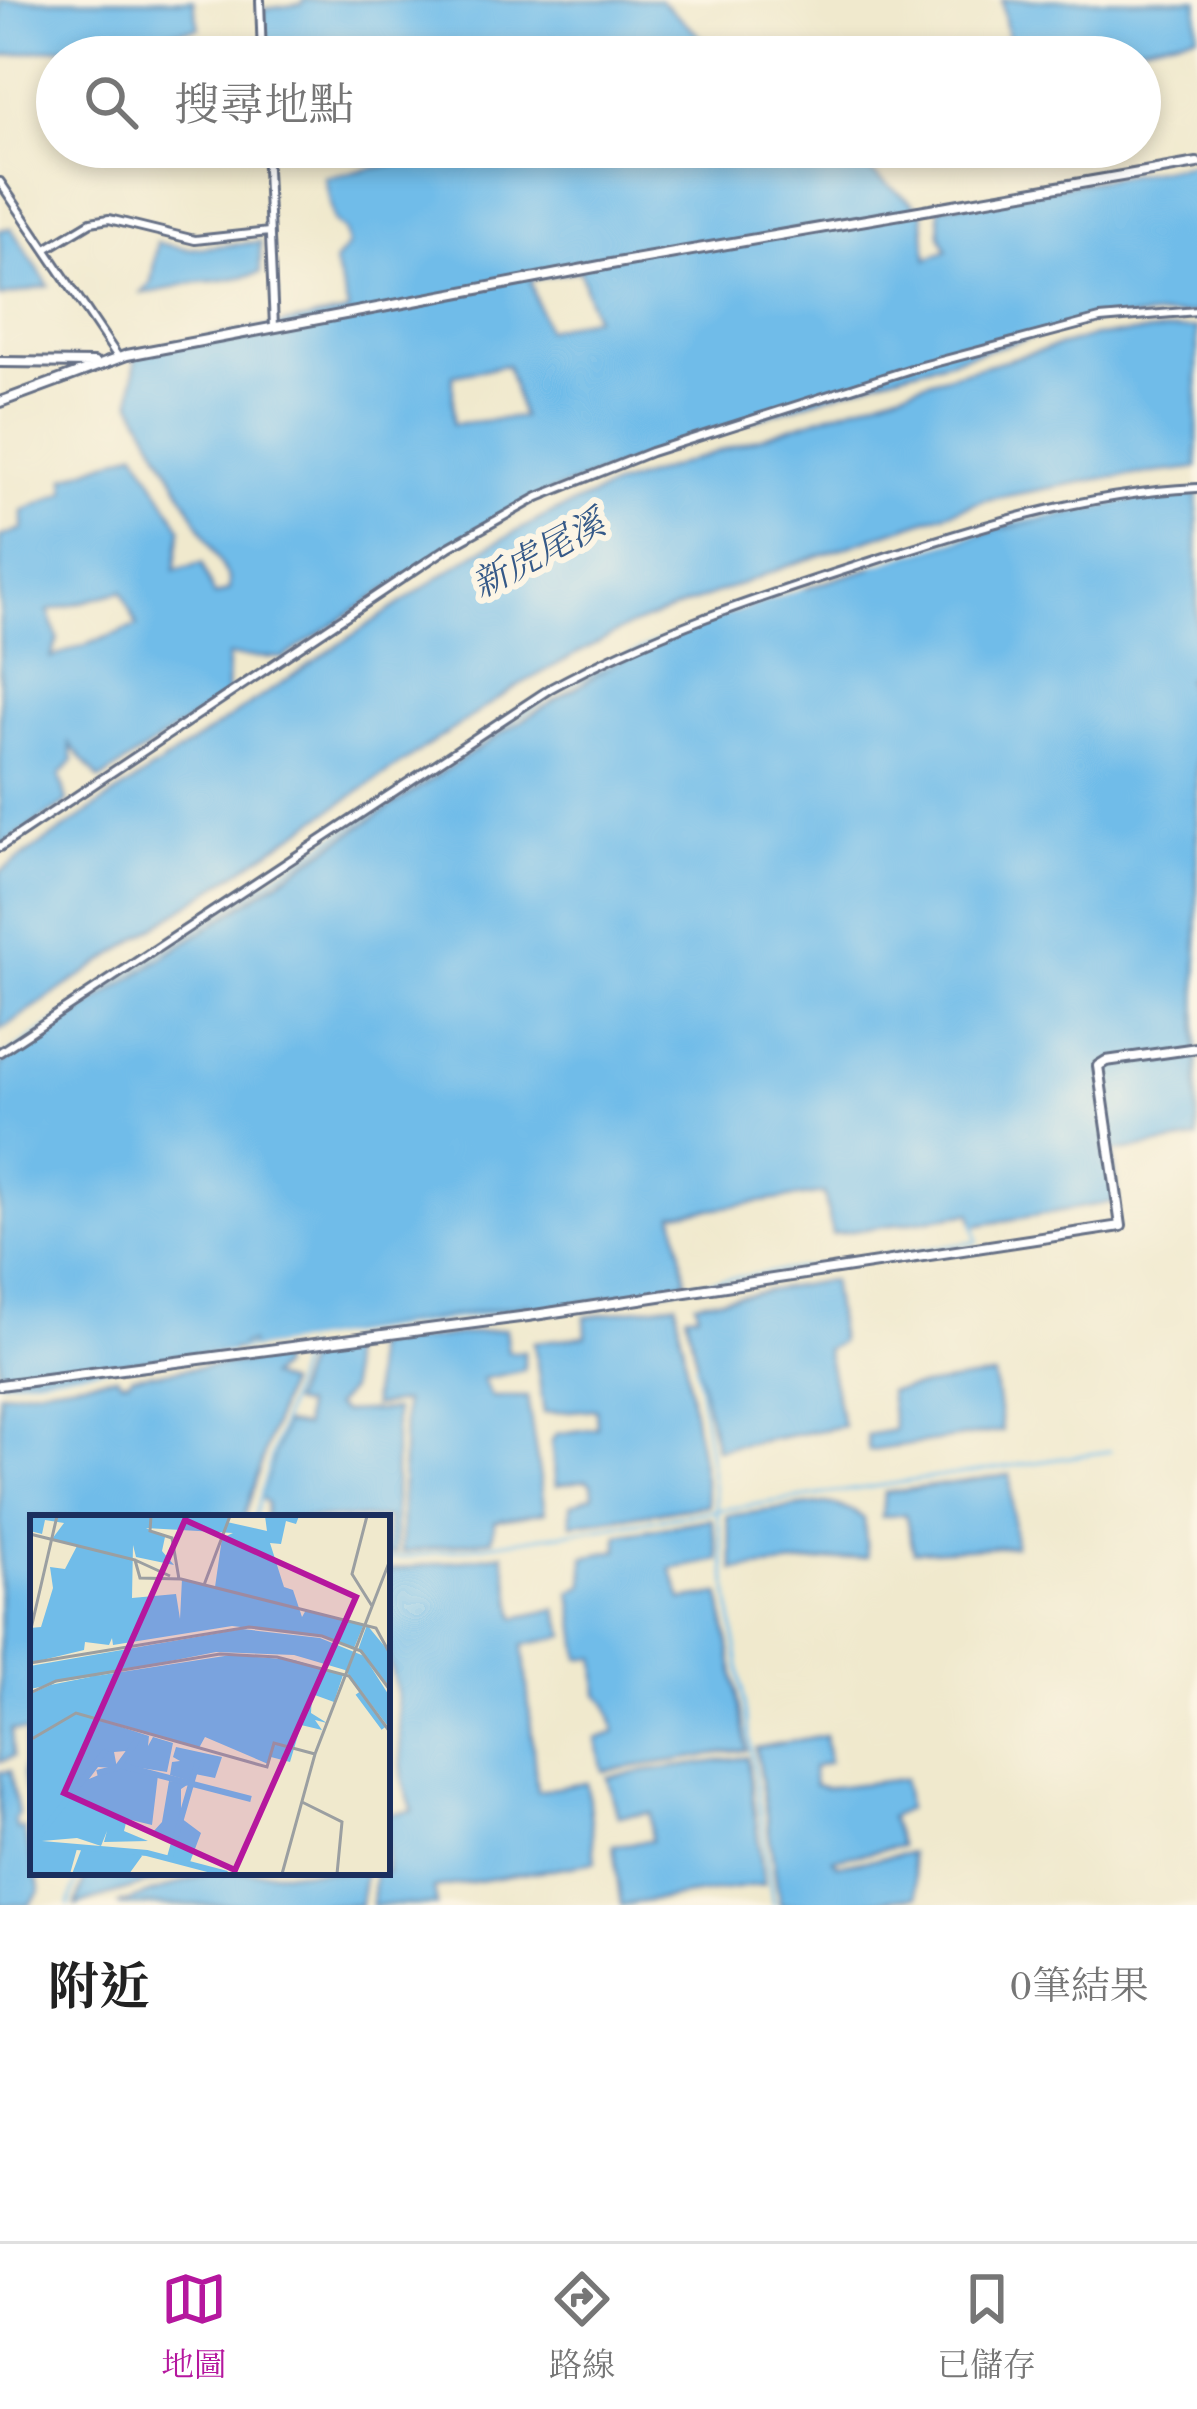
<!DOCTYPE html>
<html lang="zh-TW">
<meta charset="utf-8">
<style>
:root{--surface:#fff;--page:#f6f6f6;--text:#222;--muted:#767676;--line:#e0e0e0;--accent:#b5179e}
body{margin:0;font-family:"Old Standard TT","Noto Serif TC",serif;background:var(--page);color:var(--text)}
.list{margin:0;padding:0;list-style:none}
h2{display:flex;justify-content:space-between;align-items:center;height:156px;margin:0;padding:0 48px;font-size:51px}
h2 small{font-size:39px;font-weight:400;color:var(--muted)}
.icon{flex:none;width:66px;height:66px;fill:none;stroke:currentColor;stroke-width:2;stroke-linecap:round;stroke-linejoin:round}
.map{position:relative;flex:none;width:1197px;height:1905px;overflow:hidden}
.search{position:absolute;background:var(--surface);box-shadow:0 6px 18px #0003;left:36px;right:36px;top:36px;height:132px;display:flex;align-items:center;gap:30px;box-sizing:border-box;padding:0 42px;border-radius:66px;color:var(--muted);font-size:45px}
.sheet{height:336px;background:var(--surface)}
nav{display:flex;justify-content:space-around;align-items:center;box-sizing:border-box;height:168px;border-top:3px solid var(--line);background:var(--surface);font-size:33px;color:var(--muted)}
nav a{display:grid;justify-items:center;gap:6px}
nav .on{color:var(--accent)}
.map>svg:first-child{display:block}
.water{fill:#70bce9;stroke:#4676a4;stroke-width:3;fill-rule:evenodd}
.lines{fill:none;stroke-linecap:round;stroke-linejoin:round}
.stream{stroke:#70bce9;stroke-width:3}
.minor-casing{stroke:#667085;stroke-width:12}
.tertiary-casing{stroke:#667085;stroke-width:14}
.minor{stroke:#fff;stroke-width:6}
.tertiary{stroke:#fff;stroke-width:8}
.labels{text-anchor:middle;stroke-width:12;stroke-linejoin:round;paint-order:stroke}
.water-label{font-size:36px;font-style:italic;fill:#355988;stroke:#fcf5e5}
.inset-river{fill:none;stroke:#70bce9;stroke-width:6}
.inset-road{fill:none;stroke:#9b9fa1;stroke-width:3}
.view{fill:#b5179e;fill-opacity:0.15;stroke:#b5179e;stroke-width:6}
.inset-edge{fill:none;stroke:#1b2f5e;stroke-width:6}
</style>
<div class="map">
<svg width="1197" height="1905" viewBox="0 0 1197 1905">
<rect width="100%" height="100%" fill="#fcf5e5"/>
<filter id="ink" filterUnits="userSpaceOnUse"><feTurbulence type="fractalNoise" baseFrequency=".00833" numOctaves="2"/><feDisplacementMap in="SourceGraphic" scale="24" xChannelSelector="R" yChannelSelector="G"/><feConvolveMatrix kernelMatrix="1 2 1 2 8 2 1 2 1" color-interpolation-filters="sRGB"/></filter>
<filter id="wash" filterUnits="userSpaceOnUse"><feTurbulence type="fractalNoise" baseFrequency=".004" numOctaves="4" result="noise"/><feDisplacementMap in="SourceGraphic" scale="48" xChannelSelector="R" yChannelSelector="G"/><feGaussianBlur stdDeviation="2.7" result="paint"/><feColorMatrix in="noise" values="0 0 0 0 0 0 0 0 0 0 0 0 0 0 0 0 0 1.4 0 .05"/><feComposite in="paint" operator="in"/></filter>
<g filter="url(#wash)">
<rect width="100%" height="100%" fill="#f0e9cd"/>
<path class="water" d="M0,0H193L199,28L0,56Z
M303,0H660L723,57H266L264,9L302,4Z
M1002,0H1197V34L1080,57H1011Z
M490,147H837L922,210L927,259L947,250L940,235L939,207L1197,163V313L1092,321L883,378L704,436L550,492L453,545L283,658L228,656L227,695L100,780L70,744L73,761L60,775L67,802L0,847V537L23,529V511L66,492L65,478L136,451L181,528L175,570L202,563L214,596L229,590V579L132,402L136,351L349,312L334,262L348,246L345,231L334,221L325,177ZM580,270L594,317L546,330L530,280ZM507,365L522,417L453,424V375ZM122,591L137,626L51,658L58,639L48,611Z
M11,228L49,286L0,297V230Z
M260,242V273C239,278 221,281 200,282C180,283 165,293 141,293L151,283L157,243L188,249Z
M1197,328V468L1098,479L985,500L785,567L627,627L519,685L0,1030V872L474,554L548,515L615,486L935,379L1095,336Z
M1197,494V678L1187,679L1197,731V1139L1113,1152L1118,1201L974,1226L971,1213L832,1234L824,1193L674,1214L686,1281L675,1283V1288L530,1311L528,1304L251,1348L250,1343L241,1345L240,1349L0,1379V1065L502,733L616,663L699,626L825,582L997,530L1164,495Z
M831,1280L840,1342L826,1349L843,1426L716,1449L686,1314L698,1313L695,1303Z
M676,1303L708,1505L571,1524V1505L593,1495L592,1484L587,1480L556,1485L551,1442L556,1434L597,1428L596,1409L544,1413L534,1342L586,1336L585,1317Z
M505,1329L508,1352H524V1370L482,1379L492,1397H527L545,1512L495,1521L492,1539L401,1553L404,1402L373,1406L372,1346Z
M347,1349L349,1390L334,1406L342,1412L395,1410V1554L387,1555V1518H265L267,1503L261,1497L284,1424L304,1427V1406L291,1403L308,1354Z
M278,1358L280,1367L268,1377L286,1384L244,1518H33V1831L23,1773L27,1732L11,1730L13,1757L0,1762V1393L117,1376L121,1381L129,1380L132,1376Z
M994,1376L1002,1431L869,1451L867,1435L894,1430L889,1391Z
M1010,1475L1015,1546L914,1552L905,1514L882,1517L884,1493Z
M825,1503L854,1511L864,1519L867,1557L734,1570L727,1516Z
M711,1519L719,1560L671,1569L682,1600L720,1594L747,1750L603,1771L596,1739L616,1732L607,1703L598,1694L596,1658H580L571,1592L584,1585V1557L618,1550V1535Z
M503,1554L516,1618L556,1609L566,1636L523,1645L537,1791L587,1783L595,1862L434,1888L437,1905H372L375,1872H387V1814L413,1811L403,1783L396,1690L387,1652V1571Z
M825,1735L829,1762L812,1768L814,1785L826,1788L904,1779L907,1809L890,1817L900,1846L833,1859L838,1865L910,1853L917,1896L843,1905H780L756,1748Z
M747,1757L764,1884L621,1905L613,1845L651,1841V1813L618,1816L607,1777Z
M10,1771L18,1814L14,1819L17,1830L23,1828L40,1891L29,1905H0V1772Z
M87,1872H186L76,1905Z
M211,1872H365L360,1905H117Z"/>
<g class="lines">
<path class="stream" d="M875,567L1007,525L1156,497
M0,1059L559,690L654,643L803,590
M673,1287L977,1242L974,1223
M239,1349L533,1307
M696,1364L773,1905
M0,1381L230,1351
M254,1518L303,1348
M387,1560L1110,1451
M69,1905L79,1872"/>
</g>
</g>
<g filter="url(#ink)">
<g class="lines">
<g class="minor-casing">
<path id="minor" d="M260,0L262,57
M266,147L274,326
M0,182L118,357
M46,249L91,222L109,219L195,240L269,232
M0,847L449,547L538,497L651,452L911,369L1100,319L1197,311
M0,1052L551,688C652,633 748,601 857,566C967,530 1081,493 1197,488"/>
</g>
<g class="tertiary-casing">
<path id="tertiary" d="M0,362L94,363
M0,402L127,355L611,264L1197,163
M0,1385L528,1316L1121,1226L1098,1066L1106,1061L1197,1048"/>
</g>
<use href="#minor" class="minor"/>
<use href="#tertiary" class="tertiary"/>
</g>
</g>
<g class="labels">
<g class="water-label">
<text transform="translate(538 553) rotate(-28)" y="13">新虎尾溪</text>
</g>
</g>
<g transform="translate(30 1515)">
<rect width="360" height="360" fill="#f0e9cd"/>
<path d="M0,1H199L197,7L237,16L235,1H269L266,9L256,6L251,29L240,28L254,72L263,75L272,102L276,95L334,109L324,133L291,121L202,111L83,130L82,123L79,130L55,127L54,135L0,148V113L11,112L23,73L20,52L35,54L47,31L22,24L34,8L15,5L12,19L0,16ZM116,13L203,18L192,23L185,72L152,64L150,104L146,79L102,83L103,30L106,42L144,50L132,36L135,22ZM337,110L360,138L358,170L328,135ZM212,114L290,123L334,141L360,182V214L315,155L264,140L186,137L0,174V151ZM201,140L264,145L313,160L304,187L282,179L281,198L297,208L285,205L292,215L271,210L260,247L241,242L238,249L175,222L169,233L55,200L119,221L118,231L123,222L143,228L137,257L91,250L96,236L84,237L87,253L68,252L59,264L90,251L128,260L122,310L97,304L94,316L118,326L74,327L77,316L71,331L47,323L0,327V227L9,220L0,224V179L27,167ZM146,232L192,242L185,263L165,259L167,245L160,266L140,260L142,247L150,246L143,242ZM139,266L160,268L151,274V303L171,318L160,347L141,342L148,316L144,324L122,318L132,307ZM0,329L48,330L40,359H0ZM53,330L110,339L112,341L99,359H42Z" fill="#70bce9" fill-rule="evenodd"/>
<path class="inset-river" d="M328,178L354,213M89,250L221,284M67,258L87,253L111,220M4,327L76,235M0,328L117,338L197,359M140,342L168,245"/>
<path class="inset-road" d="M121,1L120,16L142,23L149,64M337,1L322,59L342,91M0,19L105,45L110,63L151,64L346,113L360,139M105,45L140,61M174,70L200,1M0,118L27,1M0,148L219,112L292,121L331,136L360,175M0,178L26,166L190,139L247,142L319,161L360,217M0,225L46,198L237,252L244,228L285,239M272,287L312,307L307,359M252,359L285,239L360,45"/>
<path class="view" d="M155,5L326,82L205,355L34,278Z"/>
<rect width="360" height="360" class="inset-edge"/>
</g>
</svg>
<div class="search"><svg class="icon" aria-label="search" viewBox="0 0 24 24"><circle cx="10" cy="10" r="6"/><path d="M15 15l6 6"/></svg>搜尋地點</div>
</div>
<section class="sheet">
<h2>附近<small>0筆結果</small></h2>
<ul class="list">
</ul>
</section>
<nav>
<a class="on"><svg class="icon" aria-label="map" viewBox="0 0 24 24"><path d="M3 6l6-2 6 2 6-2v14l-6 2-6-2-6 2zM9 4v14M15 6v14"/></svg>地圖</a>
<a><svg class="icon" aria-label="directions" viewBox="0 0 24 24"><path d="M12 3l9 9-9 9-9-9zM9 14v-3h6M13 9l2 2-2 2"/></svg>路線</a>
<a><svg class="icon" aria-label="saved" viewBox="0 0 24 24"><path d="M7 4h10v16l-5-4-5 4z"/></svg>已儲存</a>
</nav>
